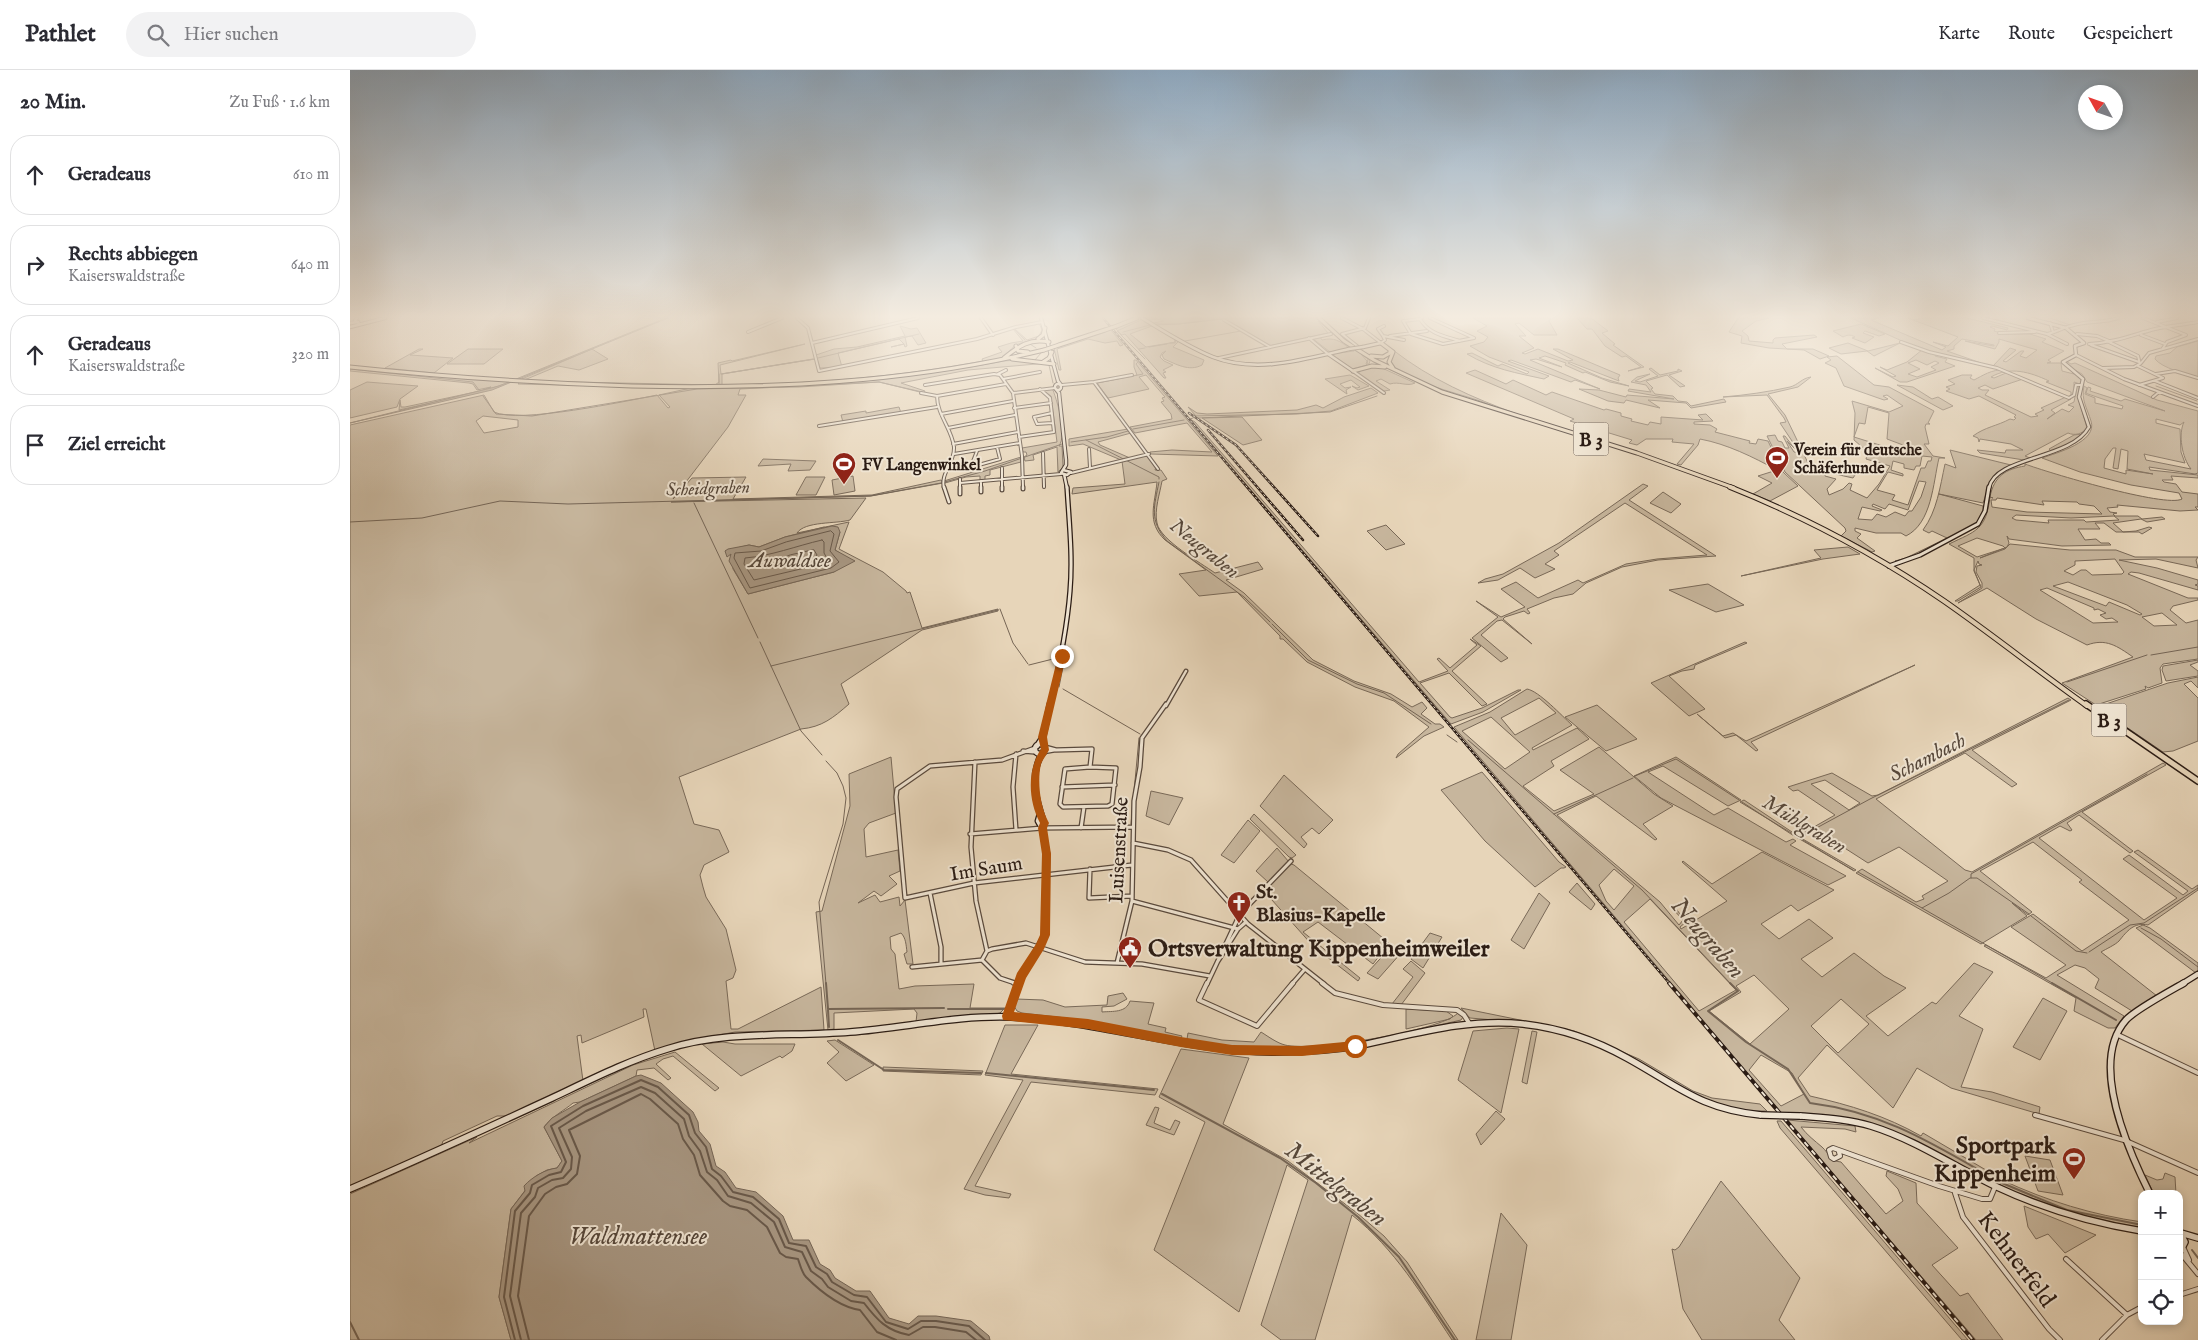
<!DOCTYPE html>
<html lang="de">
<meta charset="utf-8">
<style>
:root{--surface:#fff;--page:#f2f2f3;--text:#2b2b33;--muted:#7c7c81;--line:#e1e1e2}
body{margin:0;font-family:"IM FELL English",serif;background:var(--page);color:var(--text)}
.controls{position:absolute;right:15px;bottom:15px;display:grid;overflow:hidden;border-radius:10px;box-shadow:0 2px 8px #0003}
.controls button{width:45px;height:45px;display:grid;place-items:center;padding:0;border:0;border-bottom:1px solid var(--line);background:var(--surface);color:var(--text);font:25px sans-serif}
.compass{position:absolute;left:1728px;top:15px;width:45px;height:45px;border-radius:50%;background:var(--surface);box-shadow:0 2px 8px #0003;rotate:310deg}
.stop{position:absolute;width:15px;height:15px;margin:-11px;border:4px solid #b45309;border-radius:50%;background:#fff}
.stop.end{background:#b45309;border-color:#fff;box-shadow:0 1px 5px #0008}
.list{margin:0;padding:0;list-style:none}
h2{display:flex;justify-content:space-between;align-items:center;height:65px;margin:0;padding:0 20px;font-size:21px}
h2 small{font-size:16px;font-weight:400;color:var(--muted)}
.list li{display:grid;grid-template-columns:32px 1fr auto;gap:15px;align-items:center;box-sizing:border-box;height:80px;margin:0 10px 10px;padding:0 10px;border:1px solid var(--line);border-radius:20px}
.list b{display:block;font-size:19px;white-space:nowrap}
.list p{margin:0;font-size:16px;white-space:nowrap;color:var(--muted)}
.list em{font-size:16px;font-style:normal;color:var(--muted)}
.icon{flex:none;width:28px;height:28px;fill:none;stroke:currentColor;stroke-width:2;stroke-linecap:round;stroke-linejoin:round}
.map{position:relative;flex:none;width:1848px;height:1270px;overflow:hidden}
header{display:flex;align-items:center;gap:30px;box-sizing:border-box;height:70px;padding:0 25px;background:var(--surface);border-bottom:1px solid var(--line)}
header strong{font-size:24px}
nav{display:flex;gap:28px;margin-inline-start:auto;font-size:18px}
.search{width:350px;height:45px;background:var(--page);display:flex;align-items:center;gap:12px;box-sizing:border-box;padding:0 18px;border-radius:28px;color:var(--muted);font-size:19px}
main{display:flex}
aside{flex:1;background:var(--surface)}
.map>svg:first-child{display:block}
.green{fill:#c7b69d;stroke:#796958;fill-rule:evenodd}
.water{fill:#a79681;stroke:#756555}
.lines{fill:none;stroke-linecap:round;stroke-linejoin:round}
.shore-far1{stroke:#69594a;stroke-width:1}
.shore{stroke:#69594a;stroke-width:2}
.stream-far1{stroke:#756555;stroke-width:1}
.stream{stroke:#756555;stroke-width:2}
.street-far3-casing{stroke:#5a4a3d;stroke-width:4}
.street-far2-casing{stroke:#5a4a3d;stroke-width:5}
.street-far1-casing{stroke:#5a4a3d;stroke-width:5.5}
.street-casing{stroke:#5a4a3d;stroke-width:6}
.secondary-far3-casing{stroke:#2b1c14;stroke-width:4.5}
.secondary-far2-casing{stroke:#2b1c14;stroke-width:5.5}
.secondary-far1-casing{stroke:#2b1c14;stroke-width:7}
.secondary-casing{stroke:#2b1c14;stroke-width:8}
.primary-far2-casing{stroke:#2b1c14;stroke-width:5}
.primary-far1-casing{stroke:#2b1c14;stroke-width:6}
.primary-casing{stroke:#2b1c14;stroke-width:8}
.street-far3{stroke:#efe4d2;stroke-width:2}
.street-far2{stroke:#efe4d2;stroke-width:2.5}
.street-far1{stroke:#efe4d2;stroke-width:3}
.street{stroke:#efe4d2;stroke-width:4}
.secondary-far3{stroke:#efe4d2;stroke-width:2.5}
.secondary-far2{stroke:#efe4d2;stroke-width:3}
.secondary-far1{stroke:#efe4d2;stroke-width:4.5}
.secondary{stroke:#efe4d2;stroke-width:5.5}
.primary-far2{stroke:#e7d5b9;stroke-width:3}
.primary-far1{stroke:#e7d5b9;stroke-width:4}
.primary{stroke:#e7d5b9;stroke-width:5}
.rail-far1-casing{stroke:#2b1c14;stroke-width:2.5}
.rail-casing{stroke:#2b1c14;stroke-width:4}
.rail-far1{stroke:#efe4d2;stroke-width:1;stroke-dasharray:2.5;stroke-linecap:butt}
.rail{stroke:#efe4d2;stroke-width:2;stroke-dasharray:5.5;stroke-linecap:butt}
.secondary-bridge-far1-casing{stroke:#2b1c14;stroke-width:4.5;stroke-linecap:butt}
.secondary-bridge-casing{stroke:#2b1c14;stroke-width:8;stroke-linecap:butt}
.primary-bridge-casing{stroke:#2b1c14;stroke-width:5;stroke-linecap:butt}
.secondary-bridge-far1{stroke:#efe4d2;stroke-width:2.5}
.secondary-bridge{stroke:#efe4d2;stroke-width:5.5}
.primary-bridge{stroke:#e7d5b9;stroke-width:3}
.route{fill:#b45309}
.labels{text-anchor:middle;stroke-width:4;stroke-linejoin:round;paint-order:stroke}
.far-poi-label{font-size:16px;font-weight:bold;fill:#2b1c14;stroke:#efe4d2;text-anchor:start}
.far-water-label{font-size:18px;font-style:italic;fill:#56473a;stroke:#efe4d2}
.shield{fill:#efe4d2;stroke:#66584d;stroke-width:1}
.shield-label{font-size:19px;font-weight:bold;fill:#2b1c14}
.street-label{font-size:20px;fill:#2b1c14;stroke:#efe4d2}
.poi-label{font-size:20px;font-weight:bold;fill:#2b1c14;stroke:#efe4d2;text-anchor:start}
.water-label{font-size:21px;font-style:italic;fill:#56473a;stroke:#efe4d2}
.near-poi-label{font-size:24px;font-weight:bold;fill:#2b1c14;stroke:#efe4d2;text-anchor:start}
.near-street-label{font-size:24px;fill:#2b1c14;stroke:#efe4d2}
.near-water-label{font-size:25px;font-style:italic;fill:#56473a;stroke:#efe4d2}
</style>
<header>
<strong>Pathlet</strong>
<div class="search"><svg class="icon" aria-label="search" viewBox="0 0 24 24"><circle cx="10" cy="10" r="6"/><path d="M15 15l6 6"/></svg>Hier suchen</div>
<nav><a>Karte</a><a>Route</a><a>Gespeichert</a></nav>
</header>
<main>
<aside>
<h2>20 Min.<small>Zu Fuß · 1.6 km</small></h2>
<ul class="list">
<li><svg class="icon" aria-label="ahead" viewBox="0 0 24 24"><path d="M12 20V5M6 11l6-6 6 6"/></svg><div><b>Geradeaus</b></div><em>610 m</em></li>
<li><svg class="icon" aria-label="right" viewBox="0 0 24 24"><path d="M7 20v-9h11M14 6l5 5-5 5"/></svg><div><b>Rechts abbiegen</b><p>Kaiserswaldstraße</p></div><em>640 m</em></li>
<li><svg class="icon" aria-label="ahead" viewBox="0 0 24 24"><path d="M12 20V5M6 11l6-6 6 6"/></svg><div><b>Geradeaus</b><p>Kaiserswaldstraße</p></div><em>320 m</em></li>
<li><svg class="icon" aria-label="arrive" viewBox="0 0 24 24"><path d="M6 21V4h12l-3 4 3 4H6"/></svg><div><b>Ziel erreicht</b></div></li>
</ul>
</aside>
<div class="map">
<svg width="1848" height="1270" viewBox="0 0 1848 1270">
<rect width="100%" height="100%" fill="#e7d5b9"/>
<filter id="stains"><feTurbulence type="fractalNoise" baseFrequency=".004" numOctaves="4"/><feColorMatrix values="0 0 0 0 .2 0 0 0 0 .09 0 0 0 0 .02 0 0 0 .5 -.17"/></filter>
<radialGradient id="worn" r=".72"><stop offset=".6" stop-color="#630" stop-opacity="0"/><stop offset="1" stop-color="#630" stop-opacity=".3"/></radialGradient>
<path class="green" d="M790,248L802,256L780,264L796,277L826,272L824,271L827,270L829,271L823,277L854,290L852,295C839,302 826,294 814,289L812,285L816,281L812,283L810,287L814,291L823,295L813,300L816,302L813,303L816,308H814L775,264L772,265L765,258Z
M795,248H967L985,265L968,251L978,263L919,276L872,249L828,254L805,255L803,253L814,251L807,249L799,250Z
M1123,248H1201L1199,251L1207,265H1184L1169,253L1165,254L1176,266H1169L1184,278L1172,283L1175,284L1188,279L1218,291L1223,290L1203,279H1208L1270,305L1268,308L1269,311L1220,292L1218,293L1252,308L1279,316L1260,312L1235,302L1233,303L1215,295L1216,293L1195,286L1189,288L1212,297L1186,289L1180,290L1250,319L1225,310L1221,312L1161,290L1158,291L1199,306L1194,309C1167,303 1142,299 1117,284L1122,283L1148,296L1152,294L1177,304L1179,302L1139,287L1120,276L1134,272L1138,267L1127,261L1137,256Z
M1227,248H1241L1258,261L1252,263L1265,274L1263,275L1294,297L1278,301L1291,297L1276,286L1272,287L1255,276L1242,259H1237Z
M1388,248H1419L1406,251L1392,261L1398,266L1399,271L1423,273V270L1425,268L1464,265L1467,267L1432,274L1437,279H1463L1479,286L1470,289L1454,280L1419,278L1391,273L1392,266L1379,262Z
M1501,248H1529L1521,250L1592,280L1596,277L1583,272L1598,276L1608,267L1558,248L1570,250L1568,248H1617L1658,258L1657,260L1642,256L1640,257L1645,259L1644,261L1655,264H1680L1696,269L1692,272L1714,281L1698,290L1701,292L1697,293H1711L1712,301L1724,304L1722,301L1732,308L1730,314L1724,312V325L1721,326V322L1696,312L1699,311C1680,302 1660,296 1641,307L1644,308L1656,303L1673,309L1643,319L1635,315L1628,318L1632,320H1639L1635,325L1681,347L1688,346L1685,344L1694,340L1691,338L1716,327L1721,329L1701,340L1705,343L1697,349L1712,339L1719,342L1724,337L1718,335L1724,332L1727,316H1729L1728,327L1737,358C1732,364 1725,366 1718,363L1675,386L1680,388L1701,381L1699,379L1724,365L1733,364L1714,377L1674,390L1630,383L1627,380L1655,383L1656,380H1673L1661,374L1630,369L1629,372L1628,368L1623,366C1635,357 1647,356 1660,349L1664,350L1666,348L1664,347L1666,345L1629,326L1619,329L1596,321L1600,319L1596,317L1605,314L1598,310L1612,305H1622L1620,308L1624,310C1632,306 1642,299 1654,300L1643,296L1660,278L1666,280L1653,291L1656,292L1671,281H1674L1670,286L1676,288L1687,280L1649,269V272L1645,279L1615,271L1644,276V275L1612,269L1604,276V279L1597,281L1631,293L1579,282L1586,284L1585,286L1597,289L1595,292L1605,296L1557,312H1550L1525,298L1543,307L1546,306L1530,297L1537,300L1557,292L1572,280ZM1566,290L1577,295L1585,291L1589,293L1581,297L1586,300L1567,307L1558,304L1570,299L1558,293Z
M689,253L693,255V263C687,272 676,270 666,275C660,279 657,285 650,289C618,294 585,302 553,306C428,319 303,316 178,311L365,315L369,312L368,293L381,290L382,291L455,274L370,295L371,304L465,289L372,304V315C460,314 547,307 633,291L632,289L652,282L648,277L661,273L673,271L663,259H665L677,270L689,266L692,260Z
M1511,254L1535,264L1529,266L1515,261L1513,263L1524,267L1515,273L1502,268L1505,267C1500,264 1497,265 1493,267L1483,261Z
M550,256L561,259L567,258L576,273L568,275L562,266L555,267L557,276L555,277L554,274L541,277L554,274L549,269L488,283L492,297L470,298L466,285L484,279L507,277L555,266Z
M760,259L773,275L770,276L767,271L755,273L738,269L707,279L711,300H709L704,278Z
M970,267L972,270C984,267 990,271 999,278L980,282L962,268Z
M989,269L1017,287L1020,291L1019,294H1017L1018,289L1011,284L1017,291L1016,294L1017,295L1002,299L982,284L1004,281Z
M1848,271V308C1836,304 1812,298 1805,289L1806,286L1820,283L1827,277Z
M1498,273L1518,281L1550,273L1524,286L1517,281L1491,284L1479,278Z
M69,279H73L60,285L103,288L84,303L35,298Z
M118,279H153L134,294H97Z
M242,279L258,289L229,300L208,296L172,311H167Z
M1043,280C1080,309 1123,328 1167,344C1154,342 1140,334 1127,330C1107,323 1050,310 1040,291L1044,284Z
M1487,286L1524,315L1539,317L1584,341L1578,353L1580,354H1576L1575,357L1579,374H1574L1583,386L1595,388H1589C1583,413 1582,453 1556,466L1551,463H1526L1505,458V461L1511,464L1507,468L1525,481L1522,482L1491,466L1496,461L1495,458L1435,402L1417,366L1425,365L1428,371L1432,372L1435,378H1439L1433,366H1435L1445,379L1437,371L1444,382L1450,383L1430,353L1436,352L1434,348L1417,325L1373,327C1396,325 1418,322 1440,317C1448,315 1452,308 1461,307L1448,317L1418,324L1435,345L1458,393L1505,405L1503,408L1476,402L1475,406L1486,409L1477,419L1479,425L1493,419L1499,413L1502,414L1500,420L1517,428L1529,414L1540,396L1516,389L1518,382L1504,370L1505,343L1502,331L1539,342L1553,336L1537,325L1533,326L1538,329L1534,330L1494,316L1486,298L1475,293L1481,290L1477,287ZM1518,337L1539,343L1537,369L1553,375L1552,382L1504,367L1509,353L1515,354ZM1572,386L1582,387L1581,391H1578L1575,398H1571L1558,435L1542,430L1545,425L1527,420L1538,402L1553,406V404L1541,400L1543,391L1554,394V398L1564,400L1566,396H1570ZM1569,411L1576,412L1571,427L1562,441H1559L1555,446L1545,442L1536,447L1527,444L1522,450L1508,449L1512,437L1530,441L1532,440L1522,436L1523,434L1535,439L1539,434L1558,440Z
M667,290L698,293L618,300L551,313L575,321L574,323L529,312L390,319L388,325H396L378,357L323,429L342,408L396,407L383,429L522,425L591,410L593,413L521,426L321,432L516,428L500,450C486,454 455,451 447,463L499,452L489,479L533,502L556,521L557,523L560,522L572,558L648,539V541L572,560L491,614L499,634C483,648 472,657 451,659L329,707L344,754L369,760L379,782L354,795L350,805L353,817L356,827L376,859L386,900L383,908L376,911L381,959H388L471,917L474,960L385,962L347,969L305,981L296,939H293L294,947L232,973L231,965L227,966L233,1011L159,1046H147L93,1071L91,1077L0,1118V355L134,325L144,342C168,354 277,331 307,325L318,338L320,337L309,325L341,318L168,314L170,312C332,317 494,322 654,291ZM133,346L168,350V357L134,363L126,351ZM474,457L490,462L485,480L499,489L484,502L398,524L383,499L382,484L375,481L399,475L409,477L435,467Z
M784,290H786L868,386L801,384L800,382L822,380L862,382L837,353L785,363L780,357L822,349L821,344L811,332L814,331L812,328L815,327L796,305L789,307L799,319L758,328L747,313L787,305L784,297Z
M1716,291L1721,294L1725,293L1807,330L1848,341V403L1845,404L1799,397L1800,400L1848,405V408L1821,406L1823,410H1812L1814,412L1826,414L1832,422L1848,424V437H1845L1848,440L1830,441L1767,435L1768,437L1757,438L1760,442L1767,443L1763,444L1765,446H1788L1792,449L1812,447L1815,449L1797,452L1791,449L1763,453L1773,462L1786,461L1799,457L1802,458L1792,464L1789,462H1766L1754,453H1745L1750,459H1728L1735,470L1746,469L1751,473H1759L1761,475L1712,476L1659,469L1657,466L1659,473L1657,477L1630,488L1655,479L1660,474L1720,480H1766L1785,487H1848L1846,490L1848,498L1806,489L1769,490L1807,498L1848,510V514L1845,515L1848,516V520L1789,503L1781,502L1778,504L1838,528H1848V530L1823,536L1820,540L1836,553L1848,550V589L1813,594L1810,598L1812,613L1798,618L1795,616L1796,619L1746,635L1712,613L1783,587C1767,576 1756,568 1737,575L1686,549L1637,518L1608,533L1632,518V513L1626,502L1627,496L1632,495L1629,494L1628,491L1624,500L1631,517L1608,531H1605L1630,515L1624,501V488L1599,474C1626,461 1636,460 1640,427L1643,428L1640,427C1644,406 1656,399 1675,396V394C1696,402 1816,438 1832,429L1829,423L1781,415L1730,402L1692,388C1706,383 1748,372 1741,351C1737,338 1731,330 1734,316L1737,318L1735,324L1745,328V333L1772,339L1773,336L1738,324L1736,323L1738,317L1741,318L1740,321L1771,331L1775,329L1815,341L1737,312L1732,304L1716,295ZM1806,349L1830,355L1834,352C1828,364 1832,388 1841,399L1796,390L1794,384L1835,393L1831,382L1830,359L1806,353ZM1763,378H1766L1763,398L1768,399L1771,379L1778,381L1777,399L1803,404L1776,400V404L1754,398L1755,389ZM1647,428L1694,435L1692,431L1727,432L1729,434L1744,436L1752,444L1677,442L1642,437L1641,430H1646ZM1666,445L1721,448L1764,446L1769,450L1736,452L1734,450H1698L1699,453L1666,450L1662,448ZM1627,468L1653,476L1655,478L1627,487L1608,476ZM1765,489L1774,502L1772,504L1742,505L1736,500H1731L1723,505L1714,501L1725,495V491ZM1718,512L1777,535L1792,544L1790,545L1759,532L1756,536L1703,516ZM1697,518L1744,538V540L1748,539L1756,543L1750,545L1756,549L1762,548L1768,552L1743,553L1690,520ZM1812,543L1827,555L1804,556L1792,547Z
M1021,297L1032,298L1065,313C1057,317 1049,311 1040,314L1031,309L1026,311L1040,320L1034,321L1008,304L1010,301Z
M0,298L160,312L131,322L49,340L50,330L51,337H55L130,321L141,317L127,320L123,314L119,313L0,301Z
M1301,298L1310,305L1328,301V299L1332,301L1319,305L1335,316L1330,317L1317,305L1296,311L1303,318L1301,319L1305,324L1323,326L1328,331L1337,332L1341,336L1374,329L1376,332L1341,338L1336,333L1298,330L1310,338L1276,330L1274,333L1258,331L1229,319L1249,320L1276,327L1277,325L1324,329L1278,321L1279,319L1301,322L1296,315L1281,312L1287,307L1300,304L1285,311L1290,312L1308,306L1299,299Z
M1125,300L1156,314L1163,310L1196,325L1202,322L1254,340L1256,339L1271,343V346L1282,349L1281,351L1298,355L1300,352L1311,354V347L1353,350L1348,345L1356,344L1363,351L1344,352V354L1360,355L1367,359L1365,362L1400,371L1399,373L1406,374L1408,369L1418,371L1433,402L1448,416L1420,431L1403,424L1422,413L1408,406L1427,400C1403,387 1377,374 1350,369L1348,375L1331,395L1327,394L1344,374L1322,372L1323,369H1296L1287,375L1279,373L1282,370L1220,351L1224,349L1116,303Z
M1000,305L1019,316L1008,320L1002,316L1007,318L1010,317L1001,310L990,314L995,318L1001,317L996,320L997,324L975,309Z
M17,312L68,316L50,329L47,337L0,348V320Z
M1547,315L1563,317L1582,329L1588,327L1603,336L1593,340Z
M1021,318L1028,323L981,341L947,344L846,346L838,337L847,343L857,344L947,340L966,335L973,338L994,327Z
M700,319L703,320C708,334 717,364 709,376H712L713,397L708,402L707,377L683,385L684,390L675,391L674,387L677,385L676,382H673L672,378L707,372L701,326L693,320Z
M549,337L551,343L493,352L491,345L516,341V343Z
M892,347L912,370L893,375L852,348Z
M840,349L845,352L1069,612L1098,601L1087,589L1089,588L1100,598L1127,575L1120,569L1131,576L1102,601L1137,634L1132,636L1099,603L1070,613L1100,647L1102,648L1132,638L1168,620H1171L1133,642L1101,654Z
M778,359L781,363L748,372L750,375L780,388L771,390L733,374L719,376V369Z
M1600,380L1661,395C1638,406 1641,412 1633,433L1589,424L1633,436C1634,442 1631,449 1627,454C1618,463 1557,491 1545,491L1556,488L1597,468L1582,461L1579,463L1573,460C1587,441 1590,417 1595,394L1606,398Z
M795,386L799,387L806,397L805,400H811L817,409L812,411C810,423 804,440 807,453C810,470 851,493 865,503L908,492L913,499L876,510L894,523L963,590L1004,611L1041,624L1062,637L1072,632L1077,638L1071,644L1085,654H1090L1094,657L1074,666L1046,688L1048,684L1079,657L1044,631L1005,617L957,592L933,569H930V566L887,522L849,526L829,504L856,500L815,470C796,452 805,434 807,412L722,424L723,418L775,414L772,391Z
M671,387V392L640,400V405L635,406V410L630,411V406L616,407L595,413L594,411Z
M413,389L466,391L460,400L438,401L441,394L408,396Z
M503,406L505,421L484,425L482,410Z
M456,407H475L466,425H446Z
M1293,414L1298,416L1279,430L1366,486L1308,490L1272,497L1236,513L1223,524L1204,528L1177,539L1180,543L1178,544L1174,541L1155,547L1153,549L1182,574L1152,550L1147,551L1131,565L1158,588L1151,592L1122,568L1148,547L1126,531L1151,547L1175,537L1151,519L1166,512L1188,528L1228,510L1233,513L1276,494L1307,489L1357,485L1275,433L1204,481L1209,485L1195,494L1205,499L1185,508L1170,498L1148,510L1128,513L1135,509L1153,504L1209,473Z
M1313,422L1331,434L1321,443L1300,433Z
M1036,455L1055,474L1036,480L1017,461Z
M1498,477L1510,484L1473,489L1391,506L1471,488L1464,480Z
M1358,514L1394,535L1366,542L1319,520Z
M1395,572L1397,573L1345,595L1344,599L1332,601L1319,606L1355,639L1339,646L1301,613Z
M1848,590V592L1840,595L1848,601V606L1816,611L1812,600L1813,596Z
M1565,595L1401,672L1408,680L1406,681L1386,665L1375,668L1347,644L1373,666L1383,663L1396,671Z
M1848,607V618L1841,611L1834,614L1848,628V671L1823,681L1813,682L1747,637L1818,613Z
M1177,619C1189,621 1212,646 1222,655L1182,678L1183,680L1227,658L1239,669L1201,691L1204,696L1173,716L1204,741L1244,724L1210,700L1249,677L1304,724L1323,736L1293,754L1307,769L1305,770L1246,726L1207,745L1310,832L1329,855L1333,850L1321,837L1324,836L1336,852L1330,857L1331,859L1377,831L1332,792L1333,791L1362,814L1412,782L1484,820L1448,841L1441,835L1411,854L1429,869L1459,849L1483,868L1451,889L1472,907L1504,883L1534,906L1556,918L1516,946L1538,966L1582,932L1586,934L1624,893L1643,902L1609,946L1633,959L1611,1017L1642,1022L1690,1037L1689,1044L1601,1018L1567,998L1543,1038L1477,975L1448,1008L1460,1026C1500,1035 1536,1046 1571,1066L1573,1063L1641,1103L1644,1109L1642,1112L1532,1057L1432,1044L1104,657L1140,642ZM1189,628L1206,643L1165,665L1151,648ZM1141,647L1180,682L1155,699L1112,661ZM1264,799L1284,816L1264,840L1256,831L1249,815ZM1300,829L1386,920L1349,941L1274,852ZM1404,905L1439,939L1400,974L1359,941L1391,922L1386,916ZM1491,929L1519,954L1488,983L1461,956ZM1411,985L1442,1003L1454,1024L1431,1036L1399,1000Z
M1718,628L1721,630L1622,680L1667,714L1662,717L1615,683L1526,729L1615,800L1622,802L1813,693L1816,695L1732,742L1783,781L1780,783L1729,745L1717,753L1722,760L1720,761L1710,756L1689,768L1794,850L1827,828L1773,789L1779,785L1833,825L1838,821L1784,782L1788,780L1842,819L1848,815V820L1798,855C1784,852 1777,861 1769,871C1765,875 1756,879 1751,882L1807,926L1782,941L1745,918L1749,909L1735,898L1725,895L1707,905L1774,946L1765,958H1758L1724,941L1726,928L1634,876L1636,875L1696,908L1716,895L1661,857L1683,844L1732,881L1779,850L1729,812L1732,810L1683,772L1630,801L1682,842L1678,845L1662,833L1677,846L1631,874L1506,803L1512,799L1566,832L1574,829L1572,826L1598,811L1549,777L1518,793L1465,759L1451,768L1506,800L1504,801L1390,732L1394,730L1448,766L1485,745L1448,720L1443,721L1438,717L1482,703L1522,726L1528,725ZM1475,710L1510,733L1499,740L1461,714Z
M1247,635L1287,669L1256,681L1215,647Z
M541,687L546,743L519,753L514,759L516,787L548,780L550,801L539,806L547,814L531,826L524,821L508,833L525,825L530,832L549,827L550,836L555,830L563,894H557L554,884L557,882C556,875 556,868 551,863L540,867L541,879L545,884L549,919L565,916L624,914L620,938H655L650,943L641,945L566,952L567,943L564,939L484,943V959L478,960L466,842L472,841L500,736L499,704Z
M1326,687L1391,730L1378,736L1313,696L1298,702L1364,745L1378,738L1436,772L1443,769L1446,771L1440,775L1496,806L1478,815L1311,728L1284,706Z
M1132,702L1209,792L1216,797L1214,798H1211L1185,817L1135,771L1091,720Z
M934,705L983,750L969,764L962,758L951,767L957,774L954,778L910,736Z
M801,721L833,728L819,755L796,746Z
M904,744L946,785L942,788L939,787L900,749Z
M898,750L910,761L884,793L871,785Z
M927,778L939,792L918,812L906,801Z
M941,794L944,795L1039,873L1023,894L968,852L953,862L1010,908L1008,911L963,876L913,820Z
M1227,813L1245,834L1241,840L1219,822Z
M1189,823L1200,833L1174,879L1161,870Z
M1793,855L1800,858L1848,893V902L1846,903L1786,858Z
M1080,863L1092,867L1073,898L1061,889Z
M1041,877L1051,883L1028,909L1017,903Z
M1061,891L1075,903L1051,935L1042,934L1063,907L1053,899Z
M773,923L777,929L764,936L752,937V942C763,941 776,943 780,931L804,933L798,954L816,958L815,962L832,966L830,970L716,948L672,943L667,941L664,936L666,929L693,930L715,937L757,935L758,926Z
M1693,928L1717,941L1690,990L1663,977Z
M1111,938L1224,961L1289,989L1343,1021L1362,1028L1410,1034L1417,1041H1392L1358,1032L1264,979L1179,953L1120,948Z
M1056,939L1096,941L1103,946L1100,949L1056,959Z
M1108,943L1113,947L1111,950C1067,960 1024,972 980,977C934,982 888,978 843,971L837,969L838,963L872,970L904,972L911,962C919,967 927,973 935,975C961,982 1091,961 1108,943Z
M655,955H688L661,1004L808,1019L805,1025L681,1012L625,1116L661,1124L659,1128L635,1125L614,1119L673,1010L635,1005Z
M1157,958L1169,959L1151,1043L1108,1010L1123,961Z
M1182,961L1187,962L1177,1014L1172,1012Z
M485,970L524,995L496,1011L477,993L489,982L477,971Z
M373,972L385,974H445L442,981L432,988L430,986L391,1006L352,974Z
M831,979L899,988L873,1054L938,1091L1007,1143L1034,1166L1057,1192L1108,1270H1102C1072,1225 1045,1179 1002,1145L965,1270H931L911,1255L958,1110L937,1095L889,1242L804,1180L855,1052L809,1027Z
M325,982L369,1018L365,1021L323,986L313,989L306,994L321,1008L318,1010L304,998L287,1000L286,1006L230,1032L223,1033C215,1040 201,1047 194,1057L212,1091L207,1098L197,1100L186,1106L161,1139L149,1227L161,1270H0V1124L127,1067L119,1073L283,995Z
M533,997L633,1001L631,1005L533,1001Z
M805,1037L809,1038L804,1053L820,1060L825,1050L830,1052L824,1065L796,1055Z
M1146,1041L1155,1049L1131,1075L1126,1064Z
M1437,1050L1505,1056L1506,1062L1495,1059L1451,1057C1457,1065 1465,1071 1472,1077C1480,1084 1479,1091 1491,1092L1536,1144L1553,1131L1548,1119L1536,1106L1537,1101L1566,1113L1567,1133L1608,1178L1582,1195L1610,1226L1618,1223L1653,1270H1626Z
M1427,1051H1431L1618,1270H1612L1430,1058Z
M1675,1086L1700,1090L1713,1125L1688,1121Z
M1815,1103L1825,1107L1826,1124H1804L1795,1105L1807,1110L1813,1109Z
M1652,1110C1697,1131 1743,1145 1792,1152V1158L1749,1152L1695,1136L1652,1116L1650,1114Z
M1371,1111L1450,1208L1429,1250L1445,1270H1352L1333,1239L1322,1179L1325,1180L1329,1177Z
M1674,1136L1746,1165L1715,1183L1698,1164L1686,1169L1678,1157Z
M1151,1143L1177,1175L1161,1270H1126Z"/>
<path class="water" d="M316,248H318L142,320L0,353L149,316Z
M482,456L488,457L490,462L485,480L505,491L484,502L398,524L379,491L381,484L377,487L375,481L378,479L399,475L409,477L435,467Z
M291,1005L311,1013L343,1042L348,1052L349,1061L360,1074L366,1096L375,1102L386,1118L406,1122L433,1146L443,1170H459L470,1194L480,1200L485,1208L506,1221H520L539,1248L559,1254L568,1246H586L621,1251L639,1266L640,1270H161L149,1227L161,1139L175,1121L174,1116C182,1107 196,1099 207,1098L212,1091L194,1057L202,1048L230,1032L286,1006Z"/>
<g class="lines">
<path class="shore-far1" d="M481,461L484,464L480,481L489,492L481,498L400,518L384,488L385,483L411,481L436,472Z
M472,470L474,472V483L478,490L476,493L404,510L394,494L395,488C421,486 446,476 472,470Z
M464,480L467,485L465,488L422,498L420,496V493L440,485Z"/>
<path class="shore" d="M165,1270L154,1227L165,1141L180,1123L182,1115L199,1105L211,1102L216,1092L201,1056L233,1036L291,1010L308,1017L339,1045L345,1063L356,1077L362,1099L371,1106L383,1122L403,1127L429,1149L439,1173L456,1176L466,1197L477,1204L482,1212L504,1225L517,1227L536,1252L558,1259L571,1251H586L619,1256L635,1270
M171,1270L160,1226L171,1143L185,1127L188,1118L202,1110L213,1108L221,1099L222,1087L209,1058L236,1041L291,1017L305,1023L334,1049L339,1066L350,1081L357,1102L367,1110L378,1126L401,1133L424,1152L435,1177L452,1182L461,1201L472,1209L478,1217L501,1231L514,1233C527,1250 537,1261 559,1265L573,1257H585L616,1262L626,1270
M179,1270L168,1226L179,1146L195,1124L206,1117L217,1114L227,1104L230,1086L219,1060L291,1024L300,1029L328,1054L333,1069L344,1085L350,1105L373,1131L380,1136L397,1140L417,1157L430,1183L436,1187L448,1189C450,1195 452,1203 456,1207C471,1222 490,1237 510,1240L527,1262L546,1270"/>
<path class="stream-far1" d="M1700,248L1720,255
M874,249L877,248
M791,250L767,261L795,289
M805,254H828L872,249
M664,259L675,270
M773,262L800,255
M835,271L891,261
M820,273H825
M680,274L686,278
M799,277L817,274
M789,279L795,278
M468,288L569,264
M685,290L691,283
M699,295L703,313
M0,299L123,312L129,320
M369,304V315
M371,304L463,289
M747,313L793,304L786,294L788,292
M1806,316L1847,331
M133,326L146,344L182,346L347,319L449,317L529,312L572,322
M848,348L980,342L1027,326
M840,349L843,348
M783,359L834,350
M736,370L809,407V409
M721,372L757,367L778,361
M809,412C804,437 799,450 817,471L894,527L920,552
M344,433L408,568
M0,452L72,448L150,431L218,434L520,426L591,413L635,401L712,374
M650,539L663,573L678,594
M922,554L958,590L1007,614L1034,623L1081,654
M410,572L451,661L472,685
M1801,585L1848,577
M679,595L703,589
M421,596L648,540
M1717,612L1797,585
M709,617L715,587
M1707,617L1716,623
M713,619L790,664
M1097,665L1107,672
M1118,670L1292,820L1381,914
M1285,706L1326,689L1389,730
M1392,732L1441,764L1503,800
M1204,744L1283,708
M781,754L789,668
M1448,768L1520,729L1719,630
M1508,802L1572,838L1599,823L1620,808H1627L1679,844
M1621,808V804L1797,704
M1572,838L1704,914
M1681,846L1726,881L1737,883
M1791,858L1811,869L1848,897
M1739,882L1780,855L1794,853L1848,818
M476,914L469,832L493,754L496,728L493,716L487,703L476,691"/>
<path class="stream" d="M476,913L478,939L594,938
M1380,913L1388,921L1358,941L1396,972L1438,999L1460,1033C1532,1042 1580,1072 1641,1107
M1702,913L1766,950
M598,939H654
M478,940L479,957
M488,970L534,1000L631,1003
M636,1003L804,1020
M812,1024L930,1088L966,1113L1008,1147L1049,1187L1105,1270
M1652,1113L1717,1140L1792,1155
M1842,1180L1848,1188
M0,1252L9,1270"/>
<g class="street-far3-casing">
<path id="street-far3" d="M7,248L5,250L7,252
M447,248L458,258L469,301L627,269L666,257L692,252
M631,248L643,265
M992,248L1013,259L1031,273L1035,270L1033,266L1054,270
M1072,248L1070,249C1079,264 1094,266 1110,271
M1080,248L1124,268
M1633,248L1697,264L1717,274
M1793,248L1836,265L1817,272L1813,278
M1070,249L1053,251L1061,264L1093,274L1124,268
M874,250L920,277
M1807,252L1827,248
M1700,253L1703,262
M398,262L432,248
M1649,263L1685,262
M1697,264C1707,262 1714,257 1724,255C1738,251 1754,253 1768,248
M1727,264L1747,266L1759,271
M1791,265L1815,274
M1033,266L1028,259L1034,256
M1040,266L1077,261
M959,268L978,284
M1551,272L1579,282L1647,298L1719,328L1724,325L1726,315H1731
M1759,272L1788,286L1790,294
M462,273L568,248
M1739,274C1761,273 1780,266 1801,260C1816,256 1833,255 1848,252
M1741,275L1789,292
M1007,276L992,264L1015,258L1019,248
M1726,285L1774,309L1848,336
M869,288L981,264
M1788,296L1813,308L1789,315
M1753,298L1784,297L1791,293L1799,283L1848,269
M1003,301L1034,323
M648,304L656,300
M1806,304L1825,301L1848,308
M653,309L690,302
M1805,311L1848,328
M744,312L808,399
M575,315L644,304L650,305L663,323L672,386L673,418
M712,315L744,312L782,305
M571,323L587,326L656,314
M663,323L705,318
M587,326C587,345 602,359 604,377C605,393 590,403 594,418
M1803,327L1809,322
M664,338L701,333
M702,343L684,347L687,354L702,353
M591,344L663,331
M469,356L587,337
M598,358L665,345
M669,367L704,362L700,328L690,319
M603,374L668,362
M739,379L740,398
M627,381L622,394L625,396L650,389L647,377
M693,383L694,417
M604,384L670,373
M652,398V418
M619,400L627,397
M721,403L799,384
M610,409V418
M631,411V418
M610,413L711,404"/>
</g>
<g class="street-far2-casing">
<path id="street-far2" d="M594,417L599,432
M610,417V424
M631,417V422
M652,417V420
M673,417V419
M816,636L836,601"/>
</g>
<g class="street-far1-casing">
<path id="street-far1" d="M695,677L706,680L742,679L740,697
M685,678L652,690L580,696L547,719L546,727L555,828L624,813L782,795
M673,681L684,682
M693,682L704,680
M666,684L663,717L666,760
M625,692L621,777L626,831L637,881
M740,697L766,698L762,734L758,736L713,737L710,734L715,699Z
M712,717L765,715
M731,758L734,737
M620,764L692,758L783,757
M783,773L818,780L841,790L898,854L974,914
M740,799L739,828L782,826
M580,823L591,877V894
M782,831L888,859
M632,890L637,881L642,879L676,873L735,892L792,894L860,906
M868,891L888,859L896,852
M767,893L782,831L784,731L790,697L792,668L816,634
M562,897L632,890L650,908L668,914
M857,914L890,844L941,791
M942,914L955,899"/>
</g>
<g class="street-casing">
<path id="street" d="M664,913L668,914
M857,913L849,930L907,956L943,913
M972,913L985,923L1033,935L1107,940L1114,945L1119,953
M1768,965L1848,1003
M1685,1045L1774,1070L1848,1103
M1489,1082L1490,1086L1484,1089L1481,1087L1479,1080L1483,1078L1589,1116L1632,1129H1640L1645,1117
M1605,1123L1613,1147L1699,1259L1710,1270
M1833,1177L1839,1190
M1829,1181L1848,1204
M1716,1189L1777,1245
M1829,1225L1848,1219
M1752,1270L1777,1245L1792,1237"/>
</g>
<g class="secondary-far3-casing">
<path id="secondary-far3" d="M691,248L708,311L711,315
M792,248C815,262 838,277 863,287C907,304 955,289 999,279
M0,253L8,252L9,254
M0,257L35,248
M1013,277L1031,273
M978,284L1003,301
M705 317a3 3 0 1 1 6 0a3 3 0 1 1-6 0Z
M705,318L709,323L716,390V395L711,403L717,405L721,402L713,400
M714,404L717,418
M1639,418C1645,386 1721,390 1739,357L1729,327L1733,309L1713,292L1726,285L1725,276L1734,273L1716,258L1678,248"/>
</g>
<g class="secondary-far2-casing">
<path id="secondary-far2" d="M1539,496L1570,485L1628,454L1635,441L1639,417
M700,636C709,598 717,560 720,521C723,487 719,451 717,417"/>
</g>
<g class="secondary-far1-casing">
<path id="secondary-far1" d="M685 679a5 5 0 1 1 10 0a5 5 0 1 1-10 0Z
M687,676L693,667L700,634
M692,683C679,707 686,729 694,753L692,758
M668,914L695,865L697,784L692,758L688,751L690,744
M1832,914L1848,904"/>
</g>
<g class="secondary-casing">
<path id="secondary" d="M657,946L669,913
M1450,1046C1474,1048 1498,1049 1521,1056C1566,1070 1605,1097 1647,1117C1694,1139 1742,1153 1792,1161
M0,1119C68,1090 135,1059 202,1028C240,1010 277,991 317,979C377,960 438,967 500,962C554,958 607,945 661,947C750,951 835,981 924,982C954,982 984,980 1012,975C1065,964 1118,948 1173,954C1209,958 1245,970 1277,988C1328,1016 1350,1039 1411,1045
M1800,1124C1779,1082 1738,993 1776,950C1785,940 1820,921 1834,913
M1829,1161L1835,1172L1833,1176H1829
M1831,1163L1848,1168"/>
</g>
<g class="primary-far2-casing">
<path id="primary-far2" d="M969,248L994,271L1024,290L1092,322L1287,383L1384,418
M767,256L787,248
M688,269L693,265L695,258
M1031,273L1043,282L1039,292L1043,298
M709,275L755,260
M666,276L668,281L678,282
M1021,286L1033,287L1040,283V280
M654,288C669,276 680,268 699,272
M662,289L704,294
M693,292L699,288L702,282
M0,297C94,307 188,313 282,316C422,319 557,313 694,280
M1003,301L1022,296L1035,297"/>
</g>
<g class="primary-far1-casing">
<path id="primary-far1" d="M1380,417C1455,447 1527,485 1594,531C1643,565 1689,602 1737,636"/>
</g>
<g class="primary-casing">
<path id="primary" d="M1736,634L1848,711"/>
</g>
<use href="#street-far3" class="street-far3"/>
<use href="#street-far2" class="street-far2"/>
<use href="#street-far1" class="street-far1"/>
<use href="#street" class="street"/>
<use href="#secondary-far3" class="secondary-far3"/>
<use href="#secondary-far2" class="secondary-far2"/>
<use href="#secondary-far1" class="secondary-far1"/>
<use href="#secondary" class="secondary"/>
<use href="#primary-far2" class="primary-far2"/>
<use href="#primary-far1" class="primary-far1"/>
<use href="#primary" class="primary"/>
<g class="rail-far1-casing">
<path id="rail-far1" d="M753,248L1320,914
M839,343L886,375L968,466
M858,360L953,470"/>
</g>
<g class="rail-casing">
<path id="rail" d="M1319,913L1623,1270"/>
</g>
<use href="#rail-far1" class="rail-far1"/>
<use href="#rail" class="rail"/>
<g class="secondary-bridge-far1-casing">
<path id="secondary-bridge-far1" d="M999,279L1013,277"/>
</g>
<g class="secondary-bridge-casing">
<path id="secondary-bridge" d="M1411,1045L1450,1046"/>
</g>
<g class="primary-bridge-casing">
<path id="primary-bridge" d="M755,260L767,256
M694,280L709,275"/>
</g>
<use href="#secondary-bridge-far1" class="secondary-bridge-far1"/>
<use href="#secondary-bridge" class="secondary-bridge"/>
<use href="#primary-bridge" class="primary-bridge"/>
</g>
<linearGradient id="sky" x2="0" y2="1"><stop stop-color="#8ea8bf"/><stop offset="0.58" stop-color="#f4ece0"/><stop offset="1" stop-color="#f4ece0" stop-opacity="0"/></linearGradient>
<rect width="1848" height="425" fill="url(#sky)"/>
<path class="route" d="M712,583L716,586L697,667L699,680C697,684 693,689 691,694C687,711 690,737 699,753L697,758L701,784L700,865L694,879L676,908L664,942L738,949L831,967L882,975L952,976L1005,971L1009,973L1011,976L1009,980L952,986L882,985L831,977L738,959L653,950L652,946L667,903L686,874L690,865L692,784L688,758L690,753C678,730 677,700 691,679L688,667L708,586Z"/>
<defs>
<g id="stadium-pin" transform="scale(1.25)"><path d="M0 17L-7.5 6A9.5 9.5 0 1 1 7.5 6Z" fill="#8f2418" stroke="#efe4d2"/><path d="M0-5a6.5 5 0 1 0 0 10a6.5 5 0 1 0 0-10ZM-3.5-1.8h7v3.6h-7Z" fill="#fff"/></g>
<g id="church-pin" transform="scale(1.25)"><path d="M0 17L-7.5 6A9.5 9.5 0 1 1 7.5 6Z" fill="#8f2418" stroke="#efe4d2"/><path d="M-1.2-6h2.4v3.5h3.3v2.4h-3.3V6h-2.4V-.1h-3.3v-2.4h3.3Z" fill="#fff"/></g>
<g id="civic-pin" transform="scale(1.25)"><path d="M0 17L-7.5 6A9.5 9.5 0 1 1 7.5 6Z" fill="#8f2418" stroke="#efe4d2"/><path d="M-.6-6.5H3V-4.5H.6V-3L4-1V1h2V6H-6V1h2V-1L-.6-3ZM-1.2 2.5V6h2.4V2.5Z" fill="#fff"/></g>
</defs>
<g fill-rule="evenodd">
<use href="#stadium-pin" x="1427" y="388"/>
<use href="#stadium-pin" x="494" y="394"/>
<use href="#church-pin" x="889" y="833"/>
<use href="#civic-pin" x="780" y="878"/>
<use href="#stadium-pin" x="1724" y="1089"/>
</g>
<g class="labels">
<g class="far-poi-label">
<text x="1444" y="385">Verein für deutsche<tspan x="1444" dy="18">Schäferhunde</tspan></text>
<text x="512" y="400">FV Langenwinkel</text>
</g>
<g class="far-water-label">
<text transform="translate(358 418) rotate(-2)" y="6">Scheidgraben</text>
</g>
<g class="shield">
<rect x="1223.5" y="352.5" width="35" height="33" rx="4"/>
<rect x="1741.5" y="633.5" width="35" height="33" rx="4"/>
</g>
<g class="shield-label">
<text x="1241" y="376">B 3</text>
<text x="1759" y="657">B 3</text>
</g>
<g class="street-label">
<text transform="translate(768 780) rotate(-87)" y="7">Luisenstraße</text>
<text transform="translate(636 798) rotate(-9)" y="7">Im Saum</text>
</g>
<g class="poi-label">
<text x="906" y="828">St.<tspan x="906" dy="23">Blasius-Kapelle</tspan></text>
</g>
<g class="water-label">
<text transform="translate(855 478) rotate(39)" y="7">Neugraben</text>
<text x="440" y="497">Auwaldsee</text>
<text transform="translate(1577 687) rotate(-27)" y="7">Schambach</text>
<text transform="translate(1455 754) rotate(31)" y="7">Mühlgraben</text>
</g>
<g class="near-poi-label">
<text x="798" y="886">Ortsverwaltung Kippenheimweiler</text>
<text x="1706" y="1083" text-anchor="end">Sportpark<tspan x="1706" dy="28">Kippenheim</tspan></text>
</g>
<g class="near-street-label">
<text transform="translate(1667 1189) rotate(53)" y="8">Kehnerfeld</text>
</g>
<g class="near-water-label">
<text transform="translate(1359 867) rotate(49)" y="9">Neugraben</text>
<text transform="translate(987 1113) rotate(38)" y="9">Mittelgraben</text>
<text x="288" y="1174">Waldmattensee</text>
</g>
</g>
<rect width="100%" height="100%" filter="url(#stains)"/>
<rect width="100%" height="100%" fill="url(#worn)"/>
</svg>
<div class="controls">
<button>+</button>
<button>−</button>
<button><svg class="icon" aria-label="locate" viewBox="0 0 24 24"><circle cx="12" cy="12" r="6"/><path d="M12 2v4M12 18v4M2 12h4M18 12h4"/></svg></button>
</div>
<svg class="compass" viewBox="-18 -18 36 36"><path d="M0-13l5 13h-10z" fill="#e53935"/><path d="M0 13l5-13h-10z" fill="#7c7c81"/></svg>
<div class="stop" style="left:1005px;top:976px"></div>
<div class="stop end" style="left:712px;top:586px"></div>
</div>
</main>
